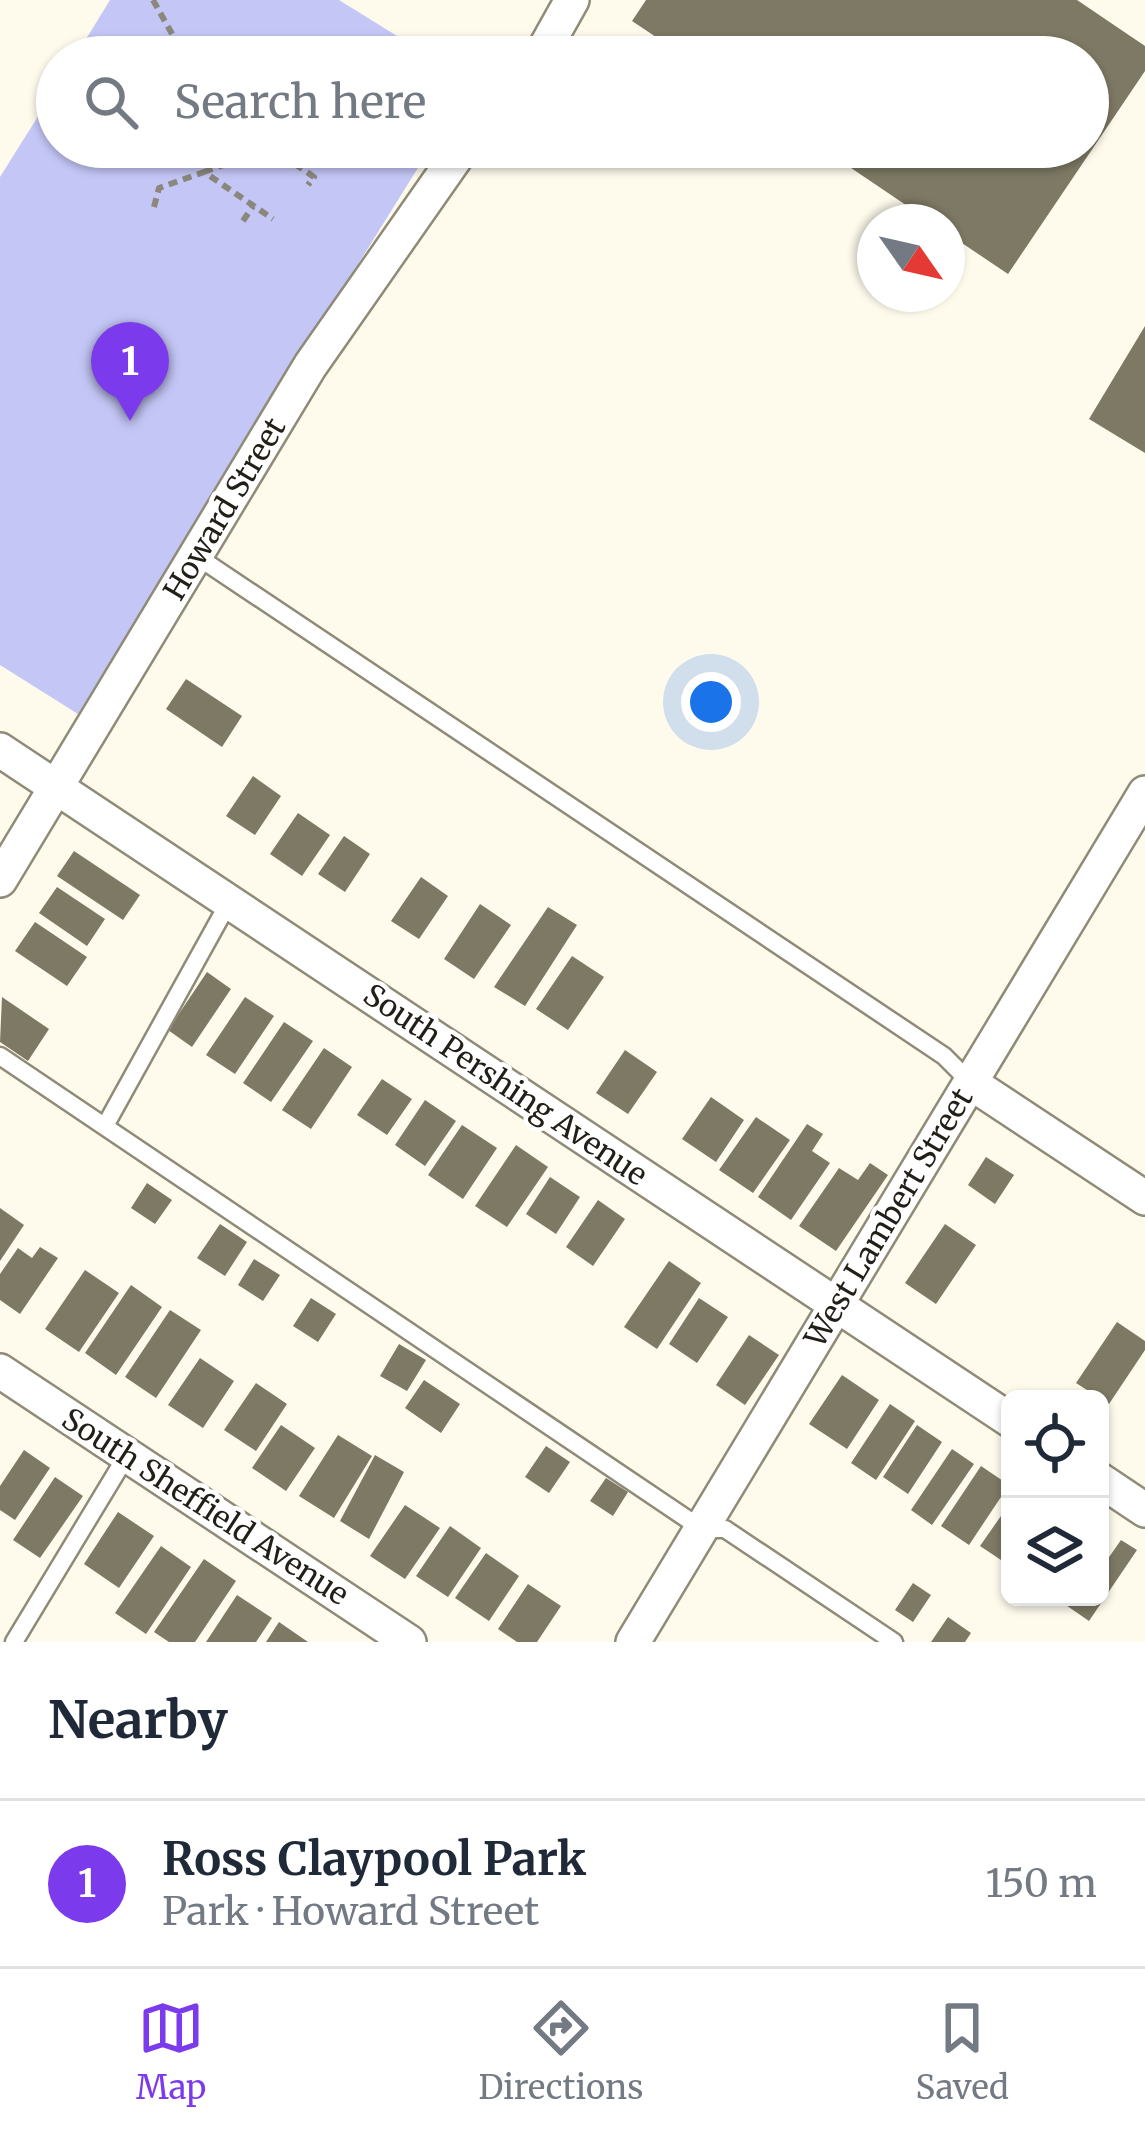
<!DOCTYPE html>
<meta charset="utf-8">
<style>
:root{--surface:#fff;--page:#f2f2f3;--text:#1f2937;--muted:#747a83;--line:#e0e1e3;--accent:#7c3aed}
body{margin:0;font-family:Merriweather,serif;background:var(--page);color:var(--text)}
.controls{position:absolute;right:36px;bottom:36px;display:grid;overflow:hidden;border-radius:18px;box-shadow:0 3px 9px #0004}
.controls button{width:108px;height:108px;display:grid;place-items:center;padding:0;border:0;border-bottom:3px solid var(--line);background:var(--surface);color:var(--text);font:60px sans-serif}
.compass{position:absolute;left:857px;top:204px;width:108px;height:108px;border-radius:50%;background:var(--surface);box-shadow:0 3px 9px #0004;rotate:124deg}
.you{position:absolute;left:711px;top:702px;width:42px;height:42px;margin:-30px;border:9px solid #fff;border-radius:50%;background:#1a73e8;box-shadow:0 0 0 18px #1a73e833}
.badge{display:grid;place-items:center;width:78px;height:78px;border-radius:50%;background:var(--accent);color:#fff;font-size:39px;font-weight:700}
.pin{position:absolute;translate:-50% -99px;filter:drop-shadow(0 3px 6px #0008)}
.pin::after{content:'';position:absolute;top:63px;width:42px;height:36px;background:inherit;clip-path:polygon(0 0,100% 0,50% 100%)}
.list{margin:0;padding:0;list-style:none}
h2{display:flex;justify-content:space-between;align-items:center;height:156px;margin:0;padding:0 48px;font-size:51px}
h2 small{font-size:39px;font-weight:400;color:var(--muted)}
.list li{display:grid;grid-template-columns:78px 1fr auto;gap:36px;align-items:center;box-sizing:border-box;height:168px;padding:0 48px;border-top:3px solid var(--line)}
.list b{display:block;font-size:45px;white-space:nowrap}
.list p{margin:0;font-size:39px;white-space:nowrap;color:var(--muted)}
.list em{font-size:39px;font-style:normal;color:var(--muted)}
.icon{flex:none;width:66px;height:66px;fill:none;stroke:currentColor;stroke-width:2;stroke-linecap:round;stroke-linejoin:round}
.map{position:relative;flex:none;width:1145px;height:1642px;overflow:hidden}
.search{position:absolute;background:var(--surface);box-shadow:0 3px 9px #0004;left:36px;right:36px;top:36px;height:132px;display:flex;align-items:center;gap:30px;box-sizing:border-box;padding:0 42px;border-radius:66px;color:var(--muted);font-size:45px}
.sheet{height:324px;background:var(--surface)}
nav{display:flex;justify-content:space-around;align-items:center;box-sizing:border-box;height:168px;border-top:3px solid var(--line);background:var(--surface);font-size:33px;color:var(--muted)}
nav a{display:grid;justify-items:center;gap:6px}
nav .on{color:var(--accent)}
.map>svg:first-child{display:block}
.green{fill:#c4c6f6}
.building{fill:#7d7964}
.lines{fill:none;stroke-linecap:round;stroke-linejoin:round}
.service-casing{stroke:#8f8b76;stroke-width:21}
.minor-casing{stroke:#8f8b76;stroke-width:38}
.path{stroke:#8a877d;stroke-width:6;stroke-dasharray:9 6;stroke-linecap:butt}
.service{stroke:#fff;stroke-width:16}
.minor{stroke:#fff;stroke-width:33}
.labels{text-anchor:middle;stroke-width:9;stroke-linejoin:round;paint-order:stroke}
.street-label{font-size:30px;fill:#211f17;stroke:#fff}
</style>
<div class="map">
<svg width="1145" height="1642" viewBox="0 0 1145 1642">
<rect width="100%" height="100%" fill="#fefbed"/>
<path class="green" d="M110,0H339L431,57H75Z
M57,86V147H431L78,714L0,665V177Z"/>
<path class="building" d="M646,0H1077L1145,46V71L1008,274L947,233V222H931L820,147H1088V57H686L632,21Z
M1145,326V453L1089,419Z
M186,679L242,716L222,747L166,709Z
M253,776L281,796L255,835L226,816Z
M298,813L330,835L302,876L270,854Z
M344,836L370,854L345,892L318,874Z
M74,851L140,895L123,920L57,876Z
M421,877L448,896L419,939L391,921Z
M57,887L105,919L87,946L39,913Z
M480,904L511,925L474,979L444,959Z
M548,907L577,925L525,1006L494,987Z
M35,922L87,957L67,986L15,951Z
M572,956L604,977L568,1030L536,1009Z
M207,972L231,989L192,1047L168,1030Z
M2,997L49,1029L28,1061L0,1042Z
M245,997L274,1016L235,1074L206,1055Z
M284,1022L313,1041L271,1102L243,1083Z
M324,1048L352,1067L311,1129L282,1110Z
M625,1050L657,1072L628,1114L596,1093Z
M382,1079L412,1099L387,1135L357,1115Z
M711,1097L744,1120L716,1162L682,1139Z
M425,1100L456,1121L425,1166L395,1145Z
M756,1117L790,1140L753,1193L719,1170Z
M807,1124L823,1134L812,1151L830,1163L791,1220L758,1197Z
M462,1125L497,1148L463,1199L428,1175Z
M516,1145L548,1167L507,1227L475,1206Z
M986,1157L1014,1175L995,1204L968,1185Z
M870,1163L888,1175L836,1251L799,1226L839,1168L858,1180Z
M550,1177L580,1197L556,1234L526,1214Z
M147,1183L172,1200L155,1224L131,1208Z
M598,1200L625,1219L593,1266L566,1247Z
M0,1208L24,1225L0,1261Z
M220,1224L247,1242L225,1276L197,1258Z
M945,1224L976,1245L936,1304L905,1283Z
M40,1247L58,1258L20,1314L0,1300V1274L18,1248L32,1258Z
M254,1259L280,1275L263,1301L238,1285Z
M669,1261L701,1283L657,1349L624,1327Z
M85,1270L119,1293L79,1352L45,1329Z
M131,1285L162,1307L116,1375L85,1353Z
M311,1298L336,1314L318,1342L293,1326Z
M699,1298L728,1317L697,1363L669,1344Z
M170,1310L201,1330L156,1398L125,1377Z
M1117,1322L1145,1341V1350L1109,1404L1076,1383Z
M749,1335L779,1355L745,1405L716,1385Z
M399,1344L426,1360L407,1391L380,1376Z
M200,1358L234,1381L203,1428L168,1405Z
M842,1375L879,1400L847,1449L809,1424Z
M424,1380L460,1404L441,1433L405,1408Z
M256,1383L287,1404L256,1451L224,1430Z
M890,1404L915,1421L876,1480L851,1463Z
M281,1425L315,1448L286,1491L252,1468Z
M917,1425L942,1442L908,1494L883,1477Z
M338,1435L372,1456L334,1518L299,1496Z
M546,1446L570,1462L549,1493L525,1477Z
M952,1449L974,1464L932,1525L911,1510Z
M24,1450L50,1468L15,1520L0,1510V1486Z
M375,1455L404,1472L369,1539L340,1521Z
M981,1466L1009,1485L969,1545L941,1526Z
M55,1477L83,1496L40,1558L13,1540Z
M606,1478L628,1492L613,1516L590,1501Z
M1010,1503V1566L980,1546Z
M405,1505L440,1528L405,1579L370,1556Z
M118,1512L154,1536L119,1588L84,1564Z
M450,1526L481,1548L448,1597L416,1576Z
M1121,1540L1137,1550L1089,1621L1060,1601L1100,1597V1555L1107,1560Z
M161,1546L191,1567L146,1634L115,1613Z
M486,1553L519,1576L489,1621L455,1598Z
M204,1559L236,1581L195,1642H169L154,1632Z
M913,1583L931,1595L913,1622L895,1610Z
M528,1584L561,1606L537,1642H517L498,1629Z
M237,1595L272,1618L256,1642H206Z
M948,1617L971,1633L965,1642H931Z
M279,1622L308,1642H266Z"/>
<g class="lines">
<g class="service-casing">
<path id="service" d="M198,557L944,1056L971,1083
M0,1056L702,1529H725L894,1642
M105,1126L229,902
M14,1642L127,1455"/>
</g>
<g class="minor-casing">
<path id="minor" d="M540,57L572,0
M0,750L1010,1420
M0,880L310,366L463,147
M971,1083L1145,1198
M0,1371L409,1642
M1100,1480L1145,1510
M633,1642L1145,793"/>
</g>
<path class="path" d="M153,0L185,57
M270,147L314,177L308,185
M204,172L271,148
M154,207L159,188L204,172L273,219
M243,221L253,206"/>
<use href="#service" class="service"/>
<use href="#minor" class="minor"/>
</g>
<g class="labels">
<g class="street-label">
<text transform="translate(225 509) rotate(-59)" y="10">Howard Street</text>
<text transform="translate(505 1085) rotate(34)" y="10">South Pershing Avenue</text>
<text transform="translate(889 1218) rotate(-59)" y="10">West Lambert Street</text>
<text transform="translate(205 1507) rotate(33)" y="10">South Sheffield Avenue</text>
</g>
</g>
</svg>
<div class="controls">
<button><svg class="icon" aria-label="locate" viewBox="0 0 24 24"><circle cx="12" cy="12" r="6"/><path d="M12 2v4M12 18v4M2 12h4M18 12h4"/></svg></button>
<button><svg class="icon" aria-label="layers" viewBox="0 0 24 24"><path d="M12 4l9 5-9 5-9-5zM3 14l9 5 9-5"/></svg></button>
</div>
<svg class="compass" viewBox="-18 -18 36 36"><path d="M0-13l5 13h-10z" fill="#e53935"/><path d="M0 13l5-13h-10z" fill="#747a83"/></svg>
<div class="you"></div>
<div class="pin badge" style="left:130px;top:421px">1</div>
<div class="search"><svg class="icon" aria-label="search" viewBox="0 0 24 24"><circle cx="10" cy="10" r="6"/><path d="M15 15l6 6"/></svg>Search here</div>
</div>
<section class="sheet">
<h2>Nearby<small></small></h2>
<ul class="list">
<li><span class="badge">1</span><div><b>Ross Claypool Park</b><p>Park · Howard Street</p></div><em>150 m</em></li>
</ul>
</section>
<nav>
<a class="on"><svg class="icon" aria-label="map" viewBox="0 0 24 24"><path d="M3 6l6-2 6 2 6-2v14l-6 2-6-2-6 2zM9 4v14M15 6v14"/></svg>Map</a>
<a><svg class="icon" aria-label="directions" viewBox="0 0 24 24"><path d="M12 3l9 9-9 9-9-9zM9 14v-3h6M13 9l2 2-2 2"/></svg>Directions</a>
<a><svg class="icon" aria-label="saved" viewBox="0 0 24 24"><path d="M7 4h10v16l-5-4-5 4z"/></svg>Saved</a>
</nav>
